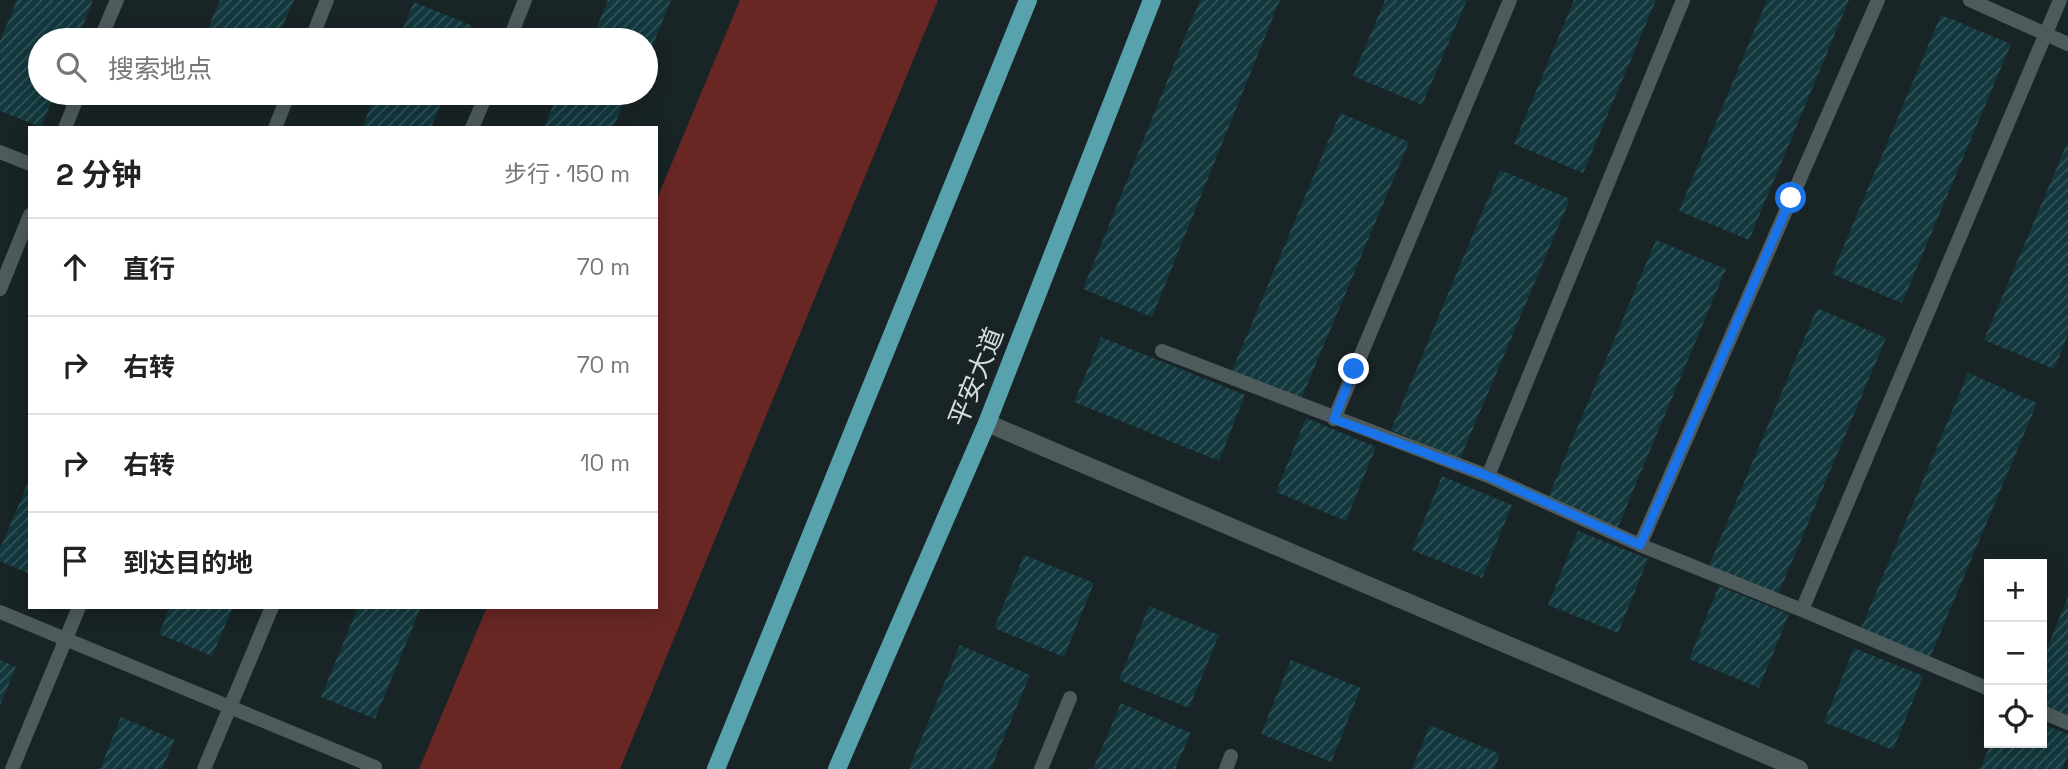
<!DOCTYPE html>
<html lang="zh">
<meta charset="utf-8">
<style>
:root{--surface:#fff;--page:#f2f2f2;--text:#222;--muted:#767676;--line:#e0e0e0}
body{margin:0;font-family:"Space Grotesk","Noto Sans SC",sans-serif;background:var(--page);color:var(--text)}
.controls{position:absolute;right:21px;bottom:21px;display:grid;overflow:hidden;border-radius:0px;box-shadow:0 4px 18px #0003}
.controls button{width:63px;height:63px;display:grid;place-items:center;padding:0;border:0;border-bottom:2px solid var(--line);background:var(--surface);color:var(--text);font:35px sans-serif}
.stop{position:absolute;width:21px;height:21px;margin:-16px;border:5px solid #1a73e8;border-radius:50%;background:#fff}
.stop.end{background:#1a73e8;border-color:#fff;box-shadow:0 2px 7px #0008}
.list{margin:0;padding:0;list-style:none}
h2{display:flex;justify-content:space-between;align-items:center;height:91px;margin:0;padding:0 28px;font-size:30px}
h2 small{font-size:23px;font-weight:400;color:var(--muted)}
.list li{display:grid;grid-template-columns:46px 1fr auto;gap:21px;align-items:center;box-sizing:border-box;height:98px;padding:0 28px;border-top:2px solid var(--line)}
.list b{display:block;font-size:26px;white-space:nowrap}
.list em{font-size:23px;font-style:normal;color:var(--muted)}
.icon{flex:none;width:38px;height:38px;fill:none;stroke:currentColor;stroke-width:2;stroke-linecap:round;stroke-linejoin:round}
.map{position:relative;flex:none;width:2068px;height:769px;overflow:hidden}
.search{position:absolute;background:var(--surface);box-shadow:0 4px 18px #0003;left:28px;top:28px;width:630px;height:77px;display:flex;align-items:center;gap:18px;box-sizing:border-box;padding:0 24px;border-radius:38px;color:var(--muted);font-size:26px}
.panel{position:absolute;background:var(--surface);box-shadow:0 4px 18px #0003;left:28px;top:126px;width:630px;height:483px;border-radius:0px}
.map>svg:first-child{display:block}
.green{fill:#692724}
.building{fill:url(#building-hatch)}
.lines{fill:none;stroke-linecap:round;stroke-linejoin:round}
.lane{stroke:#4e5b5d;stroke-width:14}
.street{stroke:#4e5b5d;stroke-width:18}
.primary{stroke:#57a2ac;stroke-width:18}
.route{stroke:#1a73e8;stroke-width:9}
.labels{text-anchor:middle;stroke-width:7;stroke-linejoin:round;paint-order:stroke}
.street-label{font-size:26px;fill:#d5dcdd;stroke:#192426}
</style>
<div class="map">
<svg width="2068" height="769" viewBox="0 0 2068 769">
<defs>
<pattern id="building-hatch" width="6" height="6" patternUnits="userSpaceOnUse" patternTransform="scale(1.75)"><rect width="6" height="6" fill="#12383d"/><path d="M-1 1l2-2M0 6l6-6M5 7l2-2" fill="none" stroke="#345459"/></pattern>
</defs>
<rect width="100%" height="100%" fill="#192426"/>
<path class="green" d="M740,0H938L620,769H419L487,607H656V201Z"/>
<path class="building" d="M17,0H93L77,40H40V93H55L41,127L0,111V41Z
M220,0H294L276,40H203Z
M608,0H671L646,62V40H602L593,36Z
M1200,0H1280L1152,317L1083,289Z
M1385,0H1467L1422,105L1353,76Z
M1574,0H1656L1583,173L1514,144Z
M1767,0H1849L1749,240L1679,211Z
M414,2L473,26L467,40H398Z
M1941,15L2011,44L1902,303L1832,274Z
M232,93H254L250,101Z
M376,93H445L431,128H362Z
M558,93H628L613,128H544Z
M1340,113L1409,142L1300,402L1231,373Z
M2068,141V335L2054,369L1984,340Z
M1500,170L1570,199L1460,459L1391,430Z
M1656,240L1726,269L1617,529L1547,500Z
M1817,308L1886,338L1777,597L1708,568Z
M1101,337L1245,395L1219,461L1074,402Z
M1968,373L2037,403L1928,662L1859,633Z
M1306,418L1376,447L1346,521L1276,492Z
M1442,476L1512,505L1482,578L1412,550Z
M30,478V574L0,561V549Z
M1578,531L1648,559L1618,633L1548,605Z
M1024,555L1094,583L1064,657L994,628Z
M1719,586L1789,614L1759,688L1689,659Z
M2068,597V720L2042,709V660Z
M1149,606L1219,635L1189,708L1119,680Z
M170,607H233L212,656L159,634Z
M358,607H421L375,719L321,697Z
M960,645L1030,675L991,769H909Z
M1854,648L1923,676L1893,750L1824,722Z
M0,660L16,667L0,705Z
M1291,660L1361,688L1331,762L1261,734Z
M1121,703L1191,733L1175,769H1093Z
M121,717L175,740L162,769H100Z
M2042,724L2068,734V755L2062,769H1980L1991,743H2042Z
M1430,725L1500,754L1494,769H1412Z"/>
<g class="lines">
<path class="lane" d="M1970,0L2068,44
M100,40L117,0
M311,40L327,0
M509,40L525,0
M65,128L79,93
M275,128L289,93
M472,128L487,93
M0,152L30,164
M0,289L30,215
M1162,351L1488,476L1640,545L1802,610L1989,689
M1334,419L1510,0
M1488,476L1683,0
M1640,545L1878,0
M1802,610L2060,0
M0,612L375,767
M2042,712L2068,723
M12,769L79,607
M204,769L272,607
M1041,769L1070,698
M1226,769L1231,756"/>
<path class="street" d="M987,423L1799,769"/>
<path class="primary" d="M716,769L1028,0
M837,769L987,423L1152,0"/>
</g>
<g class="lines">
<path class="route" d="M1354,369L1334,419L1488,476L1640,545L1791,198"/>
</g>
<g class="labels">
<g class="street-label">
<text transform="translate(976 377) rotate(-68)" y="9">平安大道</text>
</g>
</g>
</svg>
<div class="controls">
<button>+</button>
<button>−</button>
<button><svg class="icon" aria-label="locate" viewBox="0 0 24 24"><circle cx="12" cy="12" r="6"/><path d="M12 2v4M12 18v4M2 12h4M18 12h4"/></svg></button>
</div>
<div class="stop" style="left:1791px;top:198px"></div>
<div class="stop end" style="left:1354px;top:369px"></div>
<div class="search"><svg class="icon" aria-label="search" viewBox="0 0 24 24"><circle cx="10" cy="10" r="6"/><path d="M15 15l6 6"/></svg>搜索地点</div>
<section class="panel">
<h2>2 分钟<small>步行 · 150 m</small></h2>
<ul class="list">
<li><svg class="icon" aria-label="ahead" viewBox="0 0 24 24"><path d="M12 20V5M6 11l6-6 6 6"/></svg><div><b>直行</b></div><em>70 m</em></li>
<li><svg class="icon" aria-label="right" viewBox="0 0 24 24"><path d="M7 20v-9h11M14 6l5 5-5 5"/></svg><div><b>右转</b></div><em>70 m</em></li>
<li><svg class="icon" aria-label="right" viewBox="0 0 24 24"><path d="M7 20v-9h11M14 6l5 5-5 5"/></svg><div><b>右转</b></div><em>10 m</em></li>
<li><svg class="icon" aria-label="arrive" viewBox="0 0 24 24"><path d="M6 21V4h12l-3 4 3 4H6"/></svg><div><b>到达目的地</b></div></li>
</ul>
</section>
</div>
